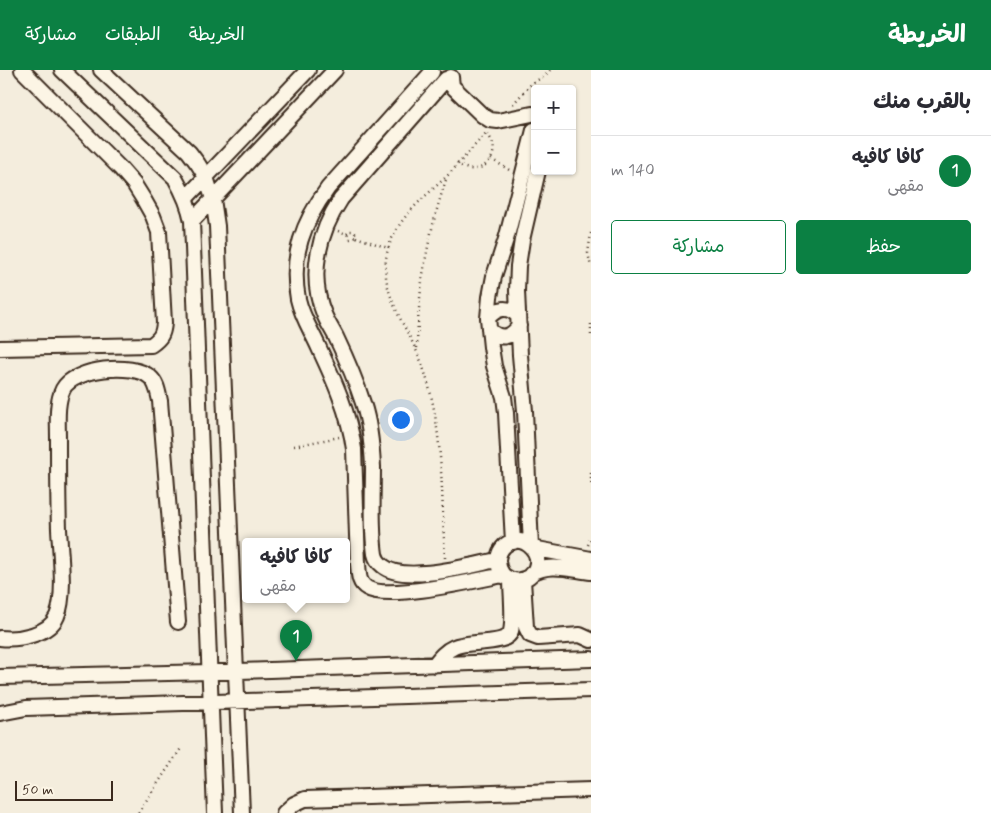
<!DOCTYPE html>
<html lang="ar">
<meta charset="utf-8">
<style>
:root{--surface:#fff;--page:#f2f2f3;--text:#2b2b33;--muted:#7c7c81;--line:#e1e1e2;--accent:#0b8043}
body{margin:0;font-family:Mynerve,"Playpen Sans Arabic",sans-serif;background:var(--page);color:var(--text);direction:rtl}
.controls{position:absolute;right:15px;top:15px;display:grid;overflow:hidden;border-radius:5px;box-shadow:0 1px 4px #0004}
.controls button{width:45px;height:45px;display:grid;place-items:center;padding:0;border:0;border-bottom:1px solid var(--line);background:var(--surface);color:var(--text);font:25px sans-serif}
.scale{position:absolute;left:15px;bottom:12px;width:98px;box-sizing:border-box;padding-left:5px;border:2px solid #3b2a1e;border-top:0;font-size:14px;line-height:18px;white-space:nowrap;color:#3b2a1e;-webkit-text-stroke:4px #fcf5e5;paint-order:stroke}
.you{position:absolute;left:400px;top:349px;width:18px;height:18px;margin:-12px;border:4px solid #fff;border-radius:50%;background:#1a73e8;box-shadow:0 0 0 8px #1a73e833}
.badge{display:grid;place-items:center;width:32px;height:32px;border-radius:50%;background:var(--accent);color:#fff;font-size:16px;font-weight:700}
.pin{position:absolute;translate:-50% -41px;filter:drop-shadow(0 1px 2px #0008)}
.pin::after{content:'';position:absolute;top:26px;width:18px;height:15px;background:inherit;clip-path:polygon(0 0,100% 0,50% 100%)}
.popup{position:absolute;left:242px;top:468px;width:108px;height:65px;box-sizing:border-box;display:grid;place-content:center;border-radius:5px;background:var(--surface);filter:drop-shadow(0 1px 4px #0005);font-size:16px;white-space:nowrap;color:var(--muted)}
.popup b{font-size:19px;color:var(--text)}
.popup::after{content:'';position:absolute;left:50%;top:100%;margin-left:-10px;border:10px solid transparent;border-top-color:var(--surface)}
.list{margin:0;padding:0;list-style:none}
h2{display:flex;justify-content:space-between;align-items:center;height:65px;margin:0;padding:0 20px;font-size:21px}
h2 small{font-size:16px;font-weight:400;color:var(--muted)}
.list li{display:grid;grid-template-columns:32px 1fr auto;gap:15px;align-items:center;box-sizing:border-box;height:70px;padding:0 20px;border-top:1px solid var(--line)}
.list b{display:block;font-size:19px;white-space:nowrap}
.list p{margin:0;font-size:16px;white-space:nowrap;color:var(--muted)}
.list em{font-size:16px;font-style:normal;color:var(--muted)}
.actions{display:flex;gap:10px;padding:15px 20px}
.actions a{flex:1;padding:11px 0;border:1px solid var(--accent);border-radius:5px;text-align:center;font-size:18px;color:var(--accent)}
.actions .main{background:var(--accent);color:#fff}
.map{position:relative;flex:none;width:591px;height:743px;overflow:hidden;direction:ltr}
header{display:flex;align-items:center;gap:30px;box-sizing:border-box;height:70px;padding:0 25px;background:var(--accent);color:#fff}
header strong{font-size:24px}
nav{display:flex;gap:28px;margin-inline-start:auto;font-size:18px}
main{display:flex}
aside{flex:1;background:var(--surface)}
.map>svg:first-child{display:block}
.lines{fill:none;stroke-linecap:round;stroke-linejoin:round}
.street-casing{stroke:#3b2a1e;stroke-width:18}
.path{stroke:#3b2a1e;stroke-width:2.5;stroke-dasharray:1 4;stroke-linecap:butt}
.street{stroke:#fcf5e5;stroke-width:14}
</style>
<header>
<strong>الخريطة</strong>
<nav><a>الخريطة</a><a>الطبقات</a><a>مشاركة</a></nav>
</header>
<main>
<aside>
<h2>بالقرب منك<small></small></h2>
<ul class="list">
<li><span class="badge">1</span><div><b>كافا كافيه</b><p>مقهى</p></div><em>140 m</em></li>
</ul>
<div class="actions"><a class="main">حفظ</a><a>مشاركة</a></div>
</aside>
<div class="map">
<svg width="591" height="743" viewBox="0 0 591 743">
<rect width="100%" height="100%" fill="#f4eddd"/>
<filter id="ink" filterUnits="userSpaceOnUse"><feTurbulence type="fractalNoise" baseFrequency=".02" numOctaves="2"/><feDisplacementMap in="SourceGraphic" scale="10" xChannelSelector="R" yChannelSelector="G"/><feConvolveMatrix kernelMatrix="1 2 1 2 8 2 1 2 1" color-interpolation-filters="sRGB"/></filter>
<g filter="url(#ink)">
<g class="lines">
<g class="street-casing">
<path id="street" d="M62,0L175,108C183,122 189,135 192,151L215,743
M101,0L189,82L198,94L206,107L213,129L217,156L242,743
M432,2L328,118C303,152 290,186 298,229C302,247 312,262 319,278C334,310 349,343 354,379L358,494C359,503 358,513 367,518C387,531 477,510 503,505C524,522 549,495 531,477C513,459 487,483 503,505
M451,7L452,16L482,45L490,50L498,51L532,44
M446,9L341,129C319,162 308,205 324,244C327,252 332,259 336,267C346,288 356,311 363,333C370,354 372,375 373,397C373,425 371,456 375,484C376,489 379,493 383,496C404,514 472,495 497,490
M186,128L308,0
M192,151L335,0
M488,248C498,237 508,236 518,246
M489,259C499,270 510,269 519,256
M0,278L151,275C161,268 163,264 164,253L159,162L153,146L144,130L134,114L120,98L22,0
M513,472L506,343L504,327L494,296L491,277L488,248L490,227L494,206L507,166L534,60
M531,477L525,341L520,285L517,221L518,196L522,170L538,101
M532,478L591,489
M531,504C548,492 572,500 591,502
M523,510L526,557L530,565L538,568L580,565L591,570
M0,568C18,570 49,565 57,546C66,526 60,482 59,459C58,429 58,399 58,368C58,353 56,333 63,319C74,298 133,292 150,307C157,313 158,322 160,331L178,552
M434,595C440,587 445,581 454,577C468,570 508,576 511,561C514,549 511,523 511,510
M0,607L210,602L591,589
M0,643L26,638L591,620
M284,743L294,734L305,729L591,720"/>
</g>
<path class="path" d="M513,34L532,13L545,6L550,0
M491,89L511,101
M457,93C480,112 507,83 486,63
M338,161L347,164L350,169L356,167L355,163L353,161H349L347,164
M591,163L588,183L591,197
M356,167L388,178
M591,254V269
M417,278C418,218 428,163 447,107
M294,376L339,367
M591,403V416
M588,475L591,467
M445,488C441,424 444,358 423,297C410,258 374,220 389,176C399,146 424,128 446,107C460,93 473,77 487,62
M138,743L182,677"/>
<use href="#street" class="street"/>
</g>
</g>
</svg>
<div class="controls">
<button>+</button>
<button>−</button>
</div>
<div class="scale">50 m</div>
<div class="you"></div>
<div class="pin badge" style="left:296px;top:591px">1</div>
<div class="popup"><b>كافا كافيه</b>مقهى</div>
</div>
</main>
